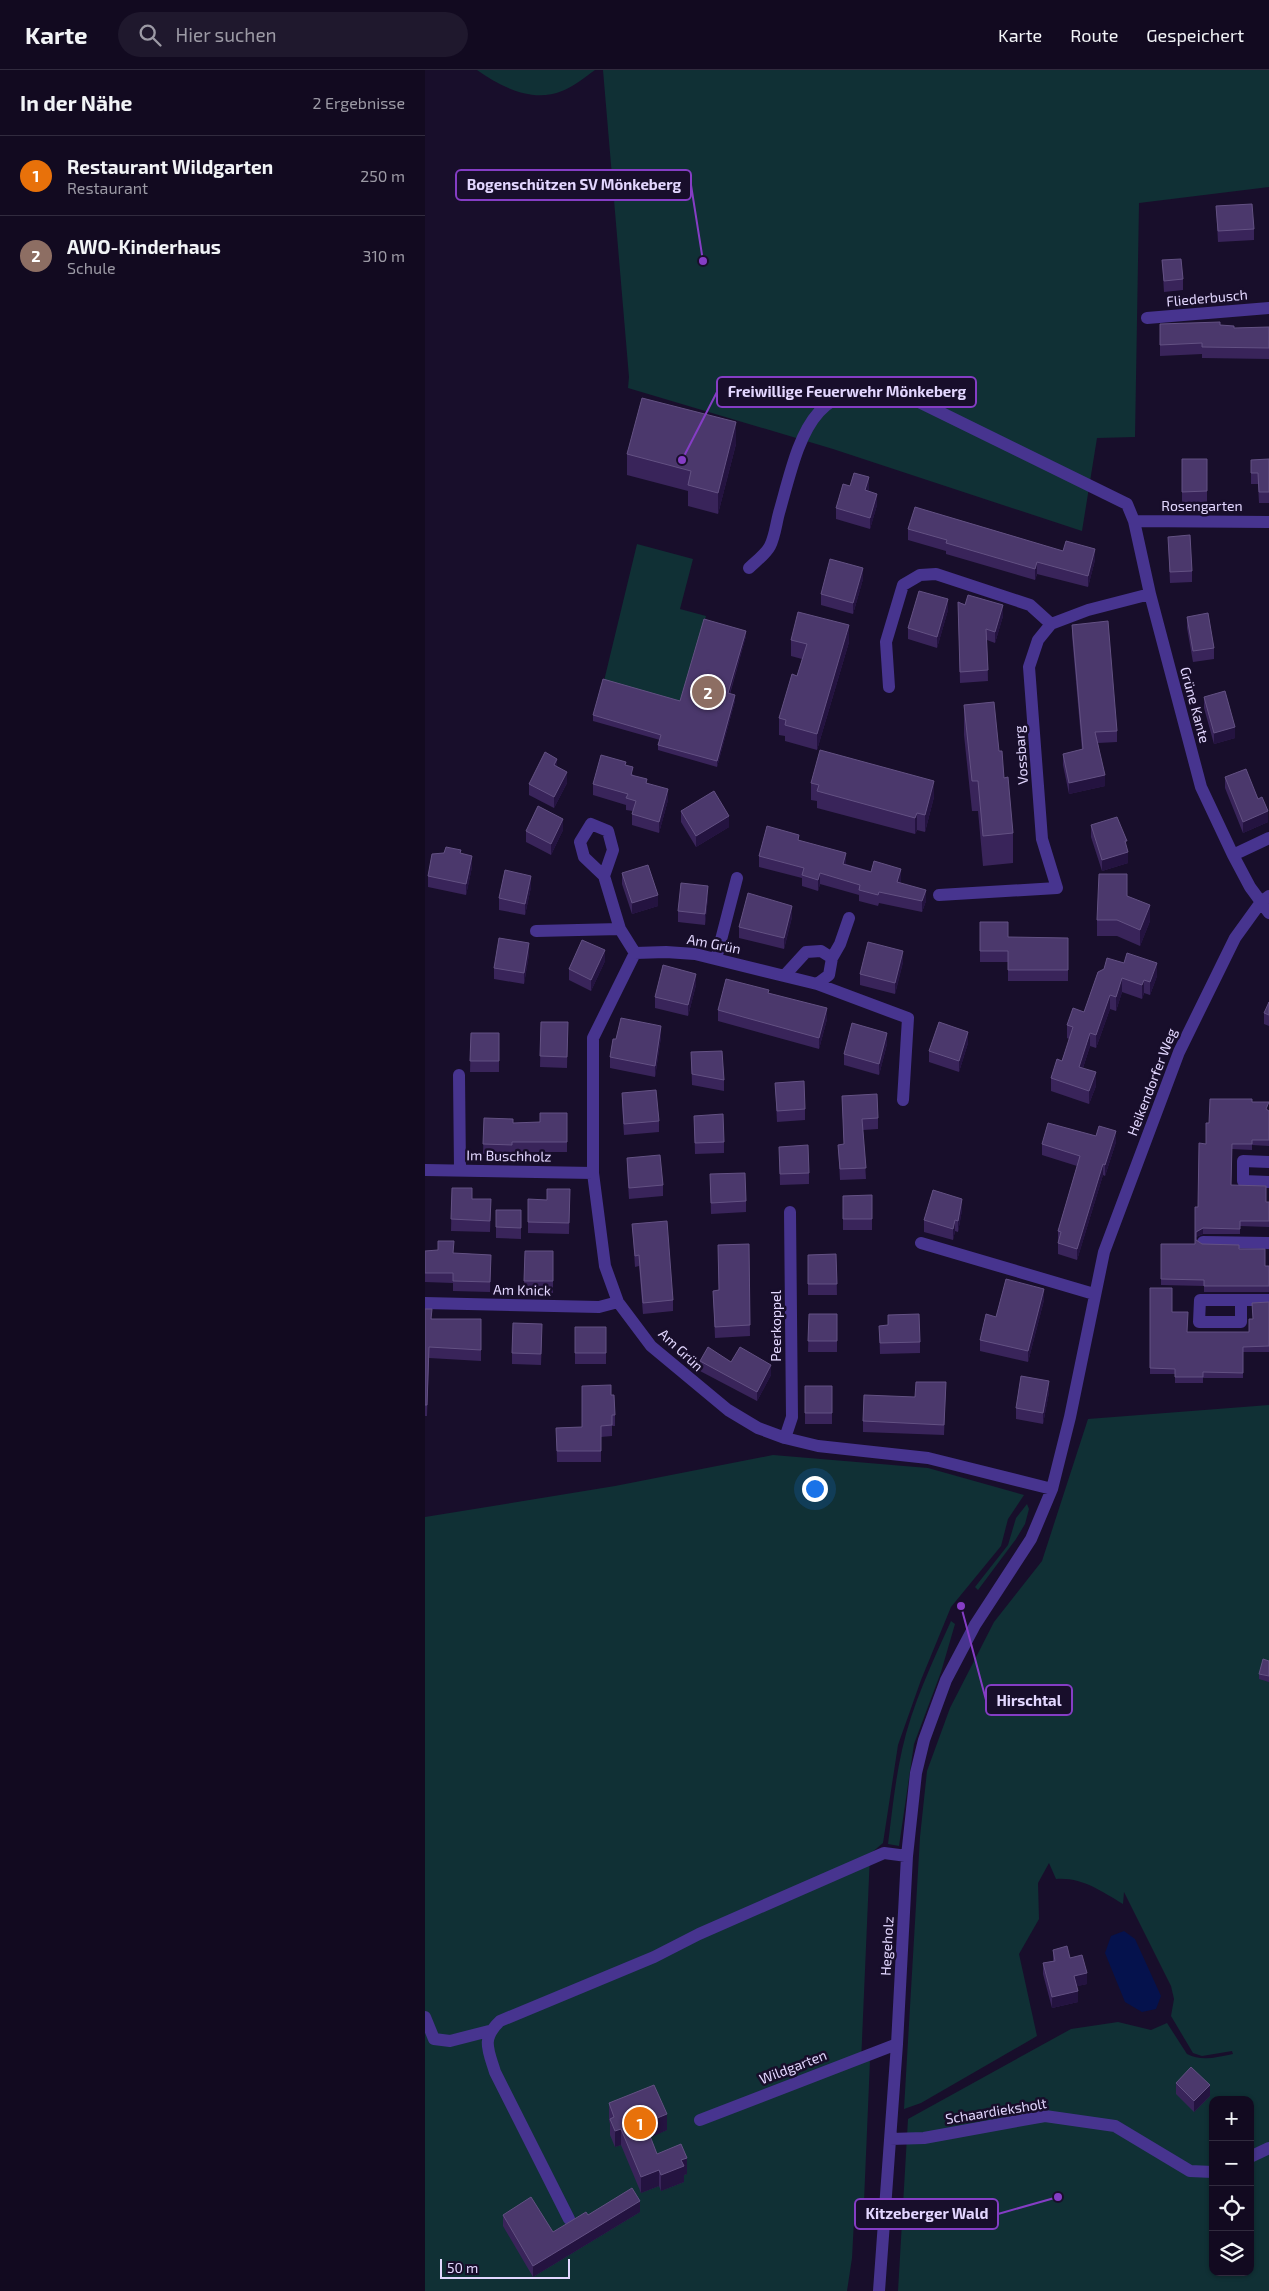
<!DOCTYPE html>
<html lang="de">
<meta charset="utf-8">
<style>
:root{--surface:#120a20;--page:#1f182d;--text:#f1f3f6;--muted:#9c9aa5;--line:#312b3e;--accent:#03baff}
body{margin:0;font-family:"Exo 2",sans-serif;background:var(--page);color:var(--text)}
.controls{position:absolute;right:15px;bottom:15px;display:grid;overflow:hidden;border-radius:10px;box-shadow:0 1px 4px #0004}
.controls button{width:45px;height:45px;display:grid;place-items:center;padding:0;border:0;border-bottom:1px solid var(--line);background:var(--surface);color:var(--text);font:25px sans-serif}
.scale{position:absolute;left:15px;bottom:12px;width:130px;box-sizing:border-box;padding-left:5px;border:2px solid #e3d7ff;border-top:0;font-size:14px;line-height:18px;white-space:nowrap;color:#e3d7ff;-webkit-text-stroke:4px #180e2b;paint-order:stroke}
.you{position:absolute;left:389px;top:1418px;width:18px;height:18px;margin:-12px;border:4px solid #fff;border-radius:50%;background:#1a73e8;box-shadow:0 0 0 8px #1a73e833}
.badge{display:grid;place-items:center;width:32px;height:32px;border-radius:50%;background:var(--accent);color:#fff;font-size:16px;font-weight:700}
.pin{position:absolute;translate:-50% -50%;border:2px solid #fff;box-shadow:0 1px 5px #0006}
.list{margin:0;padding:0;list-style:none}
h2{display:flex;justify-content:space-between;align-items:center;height:65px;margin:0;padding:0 20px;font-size:21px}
h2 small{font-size:16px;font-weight:400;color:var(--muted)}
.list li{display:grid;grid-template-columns:32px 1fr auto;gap:15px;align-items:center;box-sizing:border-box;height:80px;padding:0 20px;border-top:1px solid var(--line)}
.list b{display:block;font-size:19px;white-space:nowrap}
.list p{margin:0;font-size:16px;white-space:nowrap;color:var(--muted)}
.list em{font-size:16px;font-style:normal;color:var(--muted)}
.icon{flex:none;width:28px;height:28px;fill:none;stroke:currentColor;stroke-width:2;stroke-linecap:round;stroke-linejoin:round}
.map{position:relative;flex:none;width:844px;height:2221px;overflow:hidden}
header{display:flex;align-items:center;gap:30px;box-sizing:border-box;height:70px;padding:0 25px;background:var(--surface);border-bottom:1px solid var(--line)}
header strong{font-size:24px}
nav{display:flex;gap:28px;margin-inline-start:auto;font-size:18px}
.search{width:350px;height:45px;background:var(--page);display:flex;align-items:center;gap:12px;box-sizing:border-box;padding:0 18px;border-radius:28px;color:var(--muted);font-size:19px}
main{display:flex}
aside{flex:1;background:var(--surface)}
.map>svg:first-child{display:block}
.green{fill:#103035;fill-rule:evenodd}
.water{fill:#05124d}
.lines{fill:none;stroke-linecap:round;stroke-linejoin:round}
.minor{stroke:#47348f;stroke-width:12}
.wall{fill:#39245a}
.shaded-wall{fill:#241340}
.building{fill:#4b386c;stroke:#635183}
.labels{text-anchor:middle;stroke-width:5;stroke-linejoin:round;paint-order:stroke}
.street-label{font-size:14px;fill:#e3d7ff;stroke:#180e2b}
.leader{fill:none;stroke:#853dc5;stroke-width:2}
.callout-dot{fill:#853dc5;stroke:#180e2b;stroke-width:2}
.callout{fill:#180e2b;stroke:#853dc5;stroke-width:2}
.callout-label{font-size:15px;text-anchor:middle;font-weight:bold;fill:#e3d7ff}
</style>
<header>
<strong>Karte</strong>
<div class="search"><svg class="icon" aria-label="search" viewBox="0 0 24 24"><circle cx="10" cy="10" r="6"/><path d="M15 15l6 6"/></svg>Hier suchen</div>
<nav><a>Karte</a><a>Route</a><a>Gespeichert</a></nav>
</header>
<main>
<aside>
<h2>In der Nähe<small>2 Ergebnisse</small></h2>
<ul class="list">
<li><span class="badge" style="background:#e8710a">1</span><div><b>Restaurant Wildgarten</b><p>Restaurant</p></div><em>250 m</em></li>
<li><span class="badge" style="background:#8d6e63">2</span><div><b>AWO-Kinderhaus</b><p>Schule</p></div><em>310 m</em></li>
</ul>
</aside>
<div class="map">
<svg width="844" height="2221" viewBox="0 0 844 2221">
<rect width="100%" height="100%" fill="#180e2b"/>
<path class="green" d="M52,0H170C160,7 148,17 137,21C107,33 76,17 52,0Z
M178,0H844V117L714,133L710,367L672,368L657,461L408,379L203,318L204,307Z
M212,474L268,489L255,539L281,546L255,637L178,615Z
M844,1335V2221H473L483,2049L646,1959L693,1952L726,1960L742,1953L762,1984C777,1992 792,1987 808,1984L807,1981L777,1986L768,1983L746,1946L749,1929L746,1916L699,1822L698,1834C676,1821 657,1807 631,1809L624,1793L613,1813L614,1849L594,1884L612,1966L496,2033L479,2039L495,1767L502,1701L525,1638L569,1552L617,1491L663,1349ZM788,2030H825V2202H788Z
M348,1385L503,1398L599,1425L583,1449L576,1476L526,1537L496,1610L473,1675L458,1773L445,1784L436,1993L445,1990L438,2155L429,2150L427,2188L422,2221H0V1447L190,1416Z
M602,1434L604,1439L600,1454L591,1469L553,1520L550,1517L583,1475L591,1448Z
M526,1551L530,1554L516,1602L489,1674L474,1776L463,1774C467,1743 470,1711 477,1680C487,1635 507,1593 526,1551Z"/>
<path class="water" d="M699,1861L710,1869L736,1926L731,1939L717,1942L700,1932L680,1883L686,1866Z"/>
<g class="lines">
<path class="minor" d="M722,248L844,238
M709,451L844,452
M324,498C330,492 341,484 345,476C350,466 351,454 354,443C375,369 385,300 484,327L702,434L709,451L725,524L776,717L808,785L825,817L844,843
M464,617L461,572L478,515L495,505L511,504L605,535L626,554
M808,785L844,768
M179,806L159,787L155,772L166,754L183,761L188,780L179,806L195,859L210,883
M514,825L632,818L617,769L604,597L613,570L626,554L663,540L725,524
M111,861L195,859
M407,888L415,874L424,848
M291,889L312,808
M360,905L381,882L396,881L407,888L404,905L392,914L270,884L241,882L210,883L168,968V1103L180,1196L193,1232L226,1276L303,1340L333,1358L360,1368L393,1376L503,1388L627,1419
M392,914L483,948L478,1030
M34,1005L35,1100
M844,1092L818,1091V1111L844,1112
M0,1100L168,1103
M778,1172L844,1173
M496,1173L669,1224
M816,1230V1252H774L775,1230H844
M0,1233L174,1237L193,1232
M360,1368L367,1347L365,1142
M0,1947L9,1969L25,1971L64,1961
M275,2050L472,1974
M465,2069L499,2068L620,2046L690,2056L765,2101L788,2102
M825,2087L844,2078
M144,2149L70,2002C63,1979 56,1969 75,1951L229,1887L274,1864L459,1783L482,1786
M454,2221L472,1974L482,1786L491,1703L499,1670L521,1610L550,1555L606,1469L627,1419L645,1347L679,1182L754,982L810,868L836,832L844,826"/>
</g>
<path class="wall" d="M791,136L829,159V170L793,172Z
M737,190L758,209V220L739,222Z
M735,254L795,255L809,258L844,257V289L777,288V284L735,286Z
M311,374L293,444L263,436V421L202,405V384Z
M757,389H782V432L757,433Z
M844,389V433H834L833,414H826V390Z
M425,416L444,418L443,421L452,435L445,459L411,449V438Z
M483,459L638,481L670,490L663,517L612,504L610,510L521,484V481L483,470Z
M743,467L767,501V512L745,513Z
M438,509L428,544L396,535V524Z
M533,532L578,546L570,573L562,570L563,611L535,613Z
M523,540L512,578L483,569V558Z
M762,547L789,578V589L768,592L762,558Z
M647,555L692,661V672L673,673L680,716L644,724L638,695V684L657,680L647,566Z
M321,566L305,624L310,631L292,697L233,680V675L235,670L168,651V645L255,631Z
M366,570L424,572L392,680L360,671V666L354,665V648L372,606L377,589L366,586Z
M779,627L810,668L789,674L779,638Z
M539,635L574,681L588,763V793L558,796L553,741H547L539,665Z
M201,695L208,705L222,713L243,730L234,763L207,755V744L208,741L201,740V735L168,725V714Z
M132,697L142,713L129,738L104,725V714Z
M800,707L833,729L843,752L818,763L800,718Z
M386,713L509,727L500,762L492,760L490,764L392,738V731L386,730Z
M256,741L304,757L271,777L256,752Z
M666,755L702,779L703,793L677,801L666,767Z
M138,760L126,785L101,772V761Z
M374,770L421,794L476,810L475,812L501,831L497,842L454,833L453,836L434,831V825L395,814L393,821L377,816V808L334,797V786Z
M47,797L41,825L3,817V806Z
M197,803L233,836L207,844L197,814Z
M106,817L100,845L74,840V828Z
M702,826L725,851L715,876L692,866H672V850Z
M283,827L280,855L253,852V841Z
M367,847L359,879L314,868V857Z
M555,852L583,867L643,868V911H583V892H555Z
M104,884L99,914L69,909V898Z
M180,891L166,921L144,910V899Z
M478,892L470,924L435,915V904Z
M673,902L732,906L725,925L719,923L717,929L697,922L691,941L685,939L671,978L665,976L658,998L671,1016L664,1034L626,1021V1008L637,991L644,969L642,968V955L659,942Z
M271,915L263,946L230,938V927Z
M844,932V956L839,954V943Z
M293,940L402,949L394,979L293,951Z
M116,952H143L142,998L115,997Z
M46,963H74V1002H45Z
M236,967L230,1007L185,998V987L191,969Z
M543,973L534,1002L504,992V981Z
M462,974L454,1005L419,995V984Z
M266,982L299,1010V1021L267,1015Z
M350,1013L380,1039V1050L352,1052Z
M197,1023L234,1051V1062L199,1065L197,1034Z
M417,1026L453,1048V1059L438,1060L441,1109L415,1110L413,1075L419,1074Z
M827,1032L844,1041V1076L827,1075V1080L807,1079L806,1115L841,1132H844V1157L815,1156V1164H778L771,1167V1170L777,1174L814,1179L840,1196H844V1222H779V1216L736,1215V1174H770L781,1074L784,1053Z
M142,1043V1082H87V1085L58,1084L59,1048L88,1053L115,1052Z
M269,1046L299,1072V1083L270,1084Z
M691,1072L680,1106L678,1105L652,1190L633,1184V1161L652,1096L617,1085V1074Z
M354,1077L384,1103V1114L355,1115Z
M202,1088L238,1115V1126L204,1129L202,1099Z
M285,1104L321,1131V1142L286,1144Z
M27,1118L47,1129H66L65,1162L26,1161Z
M145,1119L144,1164L103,1163V1129L122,1130Z
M447,1125V1160H418V1126Z
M71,1140H96V1169L71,1168Z
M537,1140L533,1162L530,1161L528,1170L499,1162V1150Z
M207,1154L248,1230V1241L218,1244L214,1196L210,1197Z
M324,1174L325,1266L290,1268L288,1221L294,1220L293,1175Z
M0,1181L29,1183L66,1185L65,1222L28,1221V1213L0,1212Z
M100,1181H128V1223L99,1222Z
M411,1184L412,1225H383V1185Z
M725,1218L747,1242L762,1262H824L844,1232V1282H818V1308H778V1313H750V1304H725Z
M619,1230L603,1292L555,1281V1270L571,1247Z
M0,1239L7,1249H56V1291L4,1288L2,1346H0Z
M384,1244H412V1282H383Z
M463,1255L495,1272V1283L455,1284L454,1256Z
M150,1257H181V1294H150Z
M117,1265L116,1295L87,1294V1283Z
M275,1291L306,1292L346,1305L332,1331L275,1301Z
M521,1312L519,1365L438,1362V1351Z
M380,1316H407V1354H380Z
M624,1322L618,1354L591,1349V1338Z
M186,1325L190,1345V1356H187V1366L176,1367V1392H132L131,1358L157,1357Z
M844,1591V1612L834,1609V1604Z
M628,1880L645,1888L662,1914L652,1916L653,1932L627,1938L618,1904V1893L628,1891Z
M751,2013L785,2026L769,2042L751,2024Z
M184,2033L242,2060L225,2067L232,2084L262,2104L259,2105V2112L236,2121L234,2116L216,2123L196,2075L190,2077L185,2065V2054L184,2050Z
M215,2142L108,2207L78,2156V2145L128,2162L163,2145Z"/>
<path class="shaded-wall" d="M311,352V374L293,444V423Z
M444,407V418L440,431V420Z
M452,424V435L445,459V448Z
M670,479V490L663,517V506Z
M612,492V504L610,510V499Z
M438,498V509L428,544V533Z
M523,529V540L512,578V567Z
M578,535V546L570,573V562Z
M424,555V572L392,680V664Z
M321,561V566L303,629V623Z
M310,625V631L292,697V691Z
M810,657V668L789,674V663Z
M132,689V700L129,695Z
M142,702V713L129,738V727Z
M680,705V716L644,724V713Z
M509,711V727L500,762V745Z
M243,719V730L234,763V752Z
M843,741V752L818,763V752Z
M492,743V760L490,764V748Z
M304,746V757L271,777V766Z
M138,749V760L126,785V774Z
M703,782V793L677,801V790Z
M421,783V794H418Z
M47,786V797L41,825V814Z
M476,799V810L472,823V812Z
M395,803V814L393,821V810Z
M106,806V817L100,845V834Z
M283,816V827L280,855V844Z
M501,820V831L497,842V831Z
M233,825V836L207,844V833Z
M725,835V851L715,876V860Z
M367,836V847L359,879V868Z
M104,873V884L99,914V903Z
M180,880V891L166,921V910Z
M478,881V892L470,924V913Z
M732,893V906L725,925V912Z
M271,904V915L263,946V935Z
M697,908V922L691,941V927Z
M719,910V923L717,929V915Z
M685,925V939L671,978V965Z
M402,938V949L394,979V968Z
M236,956V967L230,1007V996Z
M543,962V973L534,1002V991Z
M462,963V974L454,1005V994Z
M665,963V976L654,1010V997Z
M671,1002V1016L664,1034V1021Z
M691,1061V1072L680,1106V1095Z
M678,1094V1105L652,1190V1179Z
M537,1129V1140L533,1162V1151Z
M530,1150V1161L528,1170V1159Z
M778,1158V1164L771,1167V1176V1162Z
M619,1219V1230L603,1292V1281Z
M346,1295V1305L332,1331V1322Z
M624,1311V1322L618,1354V1343Z
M662,1903V1914L649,1917V1906Z
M653,1921V1932L627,1938V1927Z
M785,2015V2026L769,2042V2031Z
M242,2044V2060L220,2070V2053Z
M196,2059V2075L190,2077V2061Z
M262,2088V2104L259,2105V2112L236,2121V2105L256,2090Z
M234,2100V2116L216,2123V2107Z
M215,2131V2142L108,2207V2196Z"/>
<path class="building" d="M827,134L829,159L793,161L791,136Z
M756,189L758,209L739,211L737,190Z
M795,252V255L809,256V258L844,257V278L777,277V273L735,275V254Z
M217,328L311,352L293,423L263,415L266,401L202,384Z
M757,389H782V421L757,422Z
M844,389V422H834L833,403H826V390Z
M429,403L444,407L440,420L452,424L445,448L411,438L418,414L425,416Z
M490,437L638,481L641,471L670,479L663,506L612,492L610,499L521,473L522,470L483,459Z
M765,465L767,501L745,502L743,467Z
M405,489L438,498L428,533L396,524Z
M494,521L523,529L512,567L483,558Z
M543,525L578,535L570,562L561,559L563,600L535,602L533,532L540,535Z
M373,542L424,555L392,664L360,655L361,650L354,648L367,604L372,606L382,574L366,570Z
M783,543L789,578L768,581L762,547Z
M279,549L321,561L303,623L310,625L292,691L233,675L236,665L168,645L178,609L255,631Z
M683,551L692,661L670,662L680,705L644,713L638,684L658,679L647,555Z
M800,621L810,657L789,663L779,627Z
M569,632L574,681H577L579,708L583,707L588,763L558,766L553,711H547L539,635Z
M395,680L509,711L500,745L492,743L490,748L392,721L394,715L386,713Z
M120,682L132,689L129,695L142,702L129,727L104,714Z
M176,685L201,692L200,695L208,697L206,705L222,709L221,713L243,719L234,752L207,744L211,731L201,728L203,724L168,714Z
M821,699L833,729L837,727L843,741L818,752L800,707Z
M289,721L304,746L271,766L256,741Z
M113,736L138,749L126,774L101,761Z
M692,747L702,771H700L703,782L677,790L666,755Z
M342,756L374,765L373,770L421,783L418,794L446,802L449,791L476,799L472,812L501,820L497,831L454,822L453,825L434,820L435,815L395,803L393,810L377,805L379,798L334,786Z
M21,777L36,780L35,783L47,786L41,814L3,806L7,784L19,783Z
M223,795L233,825L207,833L197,803Z
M80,800L106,806L100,834L74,828Z
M674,804H702V826L725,835L715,860L692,850H672Z
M256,813L283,816L280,844L253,841Z
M323,823L367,836L359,868L314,857Z
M555,852H583V867L643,868V900H583V881H555Z
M74,868L104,873L99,903L69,898Z
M157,870L180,880L166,910L144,899Z
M443,872L478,881L470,913L435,904Z
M702,883L732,893L725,912L719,910L717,915L697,908L691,927L685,925L671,965L665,963L654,997L671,1002L664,1021L626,1008L632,989L637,991L648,957L642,955L648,938L659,942L673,902L679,899L682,888L699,893Z
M238,895L271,904L263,935L230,927Z
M301,909L344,920L343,923L402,938L394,968L293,940Z
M844,932V945L839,943Z
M196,948L236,956L230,996L185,987L188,969H191Z
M116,952H143L142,987L115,986Z
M514,952L543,962L534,991L504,981Z
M427,953L462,963L454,994L419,984Z
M46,963H74V991H45Z
M297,981L299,1010L267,1004L266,982Z
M379,1011L380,1039L352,1041L350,1013Z
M231,1020L234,1051L199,1054L197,1023Z
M452,1024L453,1048L437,1049L441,1098L415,1099L413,1075L419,1074L417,1026Z
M785,1029H827V1032H844L841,1039L844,1041V1070H827V1074H807L806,1115L841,1116V1132H844V1151H815V1159L778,1158L771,1162V1170L777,1174L814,1175V1179H840V1196H844V1216H779V1210L736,1209V1174H770V1137H773L774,1073L781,1074V1053H784Z
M115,1043H142V1072H87V1075L58,1074L59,1048L88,1049V1053L115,1052Z
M298,1044L299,1072L270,1073L269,1046Z
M623,1053L671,1066L674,1056L691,1061L680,1095L678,1094L652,1179L633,1173L636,1162L633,1161L655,1086L617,1074Z
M383,1075L384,1103L355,1104L354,1077Z
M235,1085L238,1115L204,1118L202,1088Z
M320,1103L321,1131L286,1133L285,1104Z
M27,1118H47V1129H66L65,1151L26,1149Z
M122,1119H145L144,1153L103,1152V1129L122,1130Z
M508,1120L537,1129L533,1151L530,1150L528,1159L499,1150Z
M447,1125V1149H418V1126Z
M71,1140H96V1158L71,1157Z
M242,1151L248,1230L218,1233L214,1185L210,1186L207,1154Z
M13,1171H29L28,1183L66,1185L65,1212L28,1211V1203H0V1181L13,1180Z
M324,1174L325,1255L290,1257L288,1221L294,1220L293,1175Z
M100,1181H128V1211H99Z
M411,1184L412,1214H383V1185Z
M581,1209L619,1219L603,1281L555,1270L561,1244L571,1247Z
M725,1218H747V1242H763L762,1262H824V1249H828L827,1233L844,1232V1276L818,1277V1303L778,1302V1307H750V1299L725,1298Z
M0,1239H7L6,1249H56V1280L4,1277L2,1335H0Z
M384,1244H412V1271H383Z
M494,1244L495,1272L455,1273L454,1256L463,1255V1245Z
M88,1253L117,1254L116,1284L87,1283Z
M150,1257H181V1283H150Z
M283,1277L306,1292L315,1277L346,1295L332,1322L275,1291Z
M596,1306L624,1311L618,1343L591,1338Z
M491,1312H521L519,1355L438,1351L439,1325L490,1327Z
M186,1315V1325H189L190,1345H187V1355L176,1356V1381H132L131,1358L157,1357V1316Z
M380,1316H407V1343H380Z
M838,1589L844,1591V1606L834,1604Z
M642,1876L645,1888L657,1885L662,1903L649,1906L653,1921L627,1927L618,1893L630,1891L628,1880Z
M766,1997L785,2015L769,2031L751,2013Z
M229,2015L242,2044L220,2053L232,2084L256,2074L262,2088L256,2090L259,2096L236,2105L234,2100L216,2107L196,2059L190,2061L185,2049L189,2047L184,2033Z
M207,2118L215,2131L108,2196L78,2145L106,2127L128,2162L161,2142L163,2145Z"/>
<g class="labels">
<g class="street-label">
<text transform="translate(782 228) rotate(-5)" y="5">Fliederbusch</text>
<text x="777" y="441">Rosengarten</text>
<text transform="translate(770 635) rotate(75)" y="5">Grüne Kante</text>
<text transform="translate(596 685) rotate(-94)" y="5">Vossbarg</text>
<text transform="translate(289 874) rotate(11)" y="5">Am Grün</text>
<text transform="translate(727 1012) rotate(-69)" y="5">Heikendorfer Weg</text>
<text transform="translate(84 1086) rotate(1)" y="5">Im Buschholz</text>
<text transform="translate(97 1220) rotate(1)" y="5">Am Knick</text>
<text transform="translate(351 1256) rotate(-90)" y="5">Peerkoppel</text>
<text transform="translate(256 1280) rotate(43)" y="5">Am Grün</text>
<text transform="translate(462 1876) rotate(-87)" y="5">Hegeholz</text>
<text transform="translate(368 1997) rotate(-21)" y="5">Wildgarten</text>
<text transform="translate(571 2041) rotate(-9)" y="5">Schaardieksholt</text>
</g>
</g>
<path class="leader" d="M278 191L266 115M257 390L292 322M536 1536L561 1630M633 2127L573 2144"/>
<g class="callout-dot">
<circle cx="278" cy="191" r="5"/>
<circle cx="257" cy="390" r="5"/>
<circle cx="536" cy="1536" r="5"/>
<circle cx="633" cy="2127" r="5"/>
</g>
<g class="callout">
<rect x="31" y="100" width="235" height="30" rx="5"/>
<rect x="292" y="307" width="259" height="30" rx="5"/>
<rect x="561" y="1615" width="86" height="30" rx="5"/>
<rect x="430" y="2129" width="143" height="30" rx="5"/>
</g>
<g class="callout-label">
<text x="149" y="120">Bogenschützen SV Mönkeberg</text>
<text x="422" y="327">Freiwillige Feuerwehr Mönkeberg</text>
<text x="604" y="1636">Hirschtal</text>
<text x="502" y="2149">Kitzeberger Wald</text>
</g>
</svg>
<div class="controls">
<button>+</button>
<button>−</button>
<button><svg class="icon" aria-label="locate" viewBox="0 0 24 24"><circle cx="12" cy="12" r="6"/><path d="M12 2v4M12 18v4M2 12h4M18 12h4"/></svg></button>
<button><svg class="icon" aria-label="layers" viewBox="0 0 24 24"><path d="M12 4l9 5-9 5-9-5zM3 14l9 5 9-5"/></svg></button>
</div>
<div class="scale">50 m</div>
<div class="you"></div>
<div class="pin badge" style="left:215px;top:2053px;background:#e8710a">1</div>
<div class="pin badge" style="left:283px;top:622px;background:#8d6e63">2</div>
</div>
</main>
